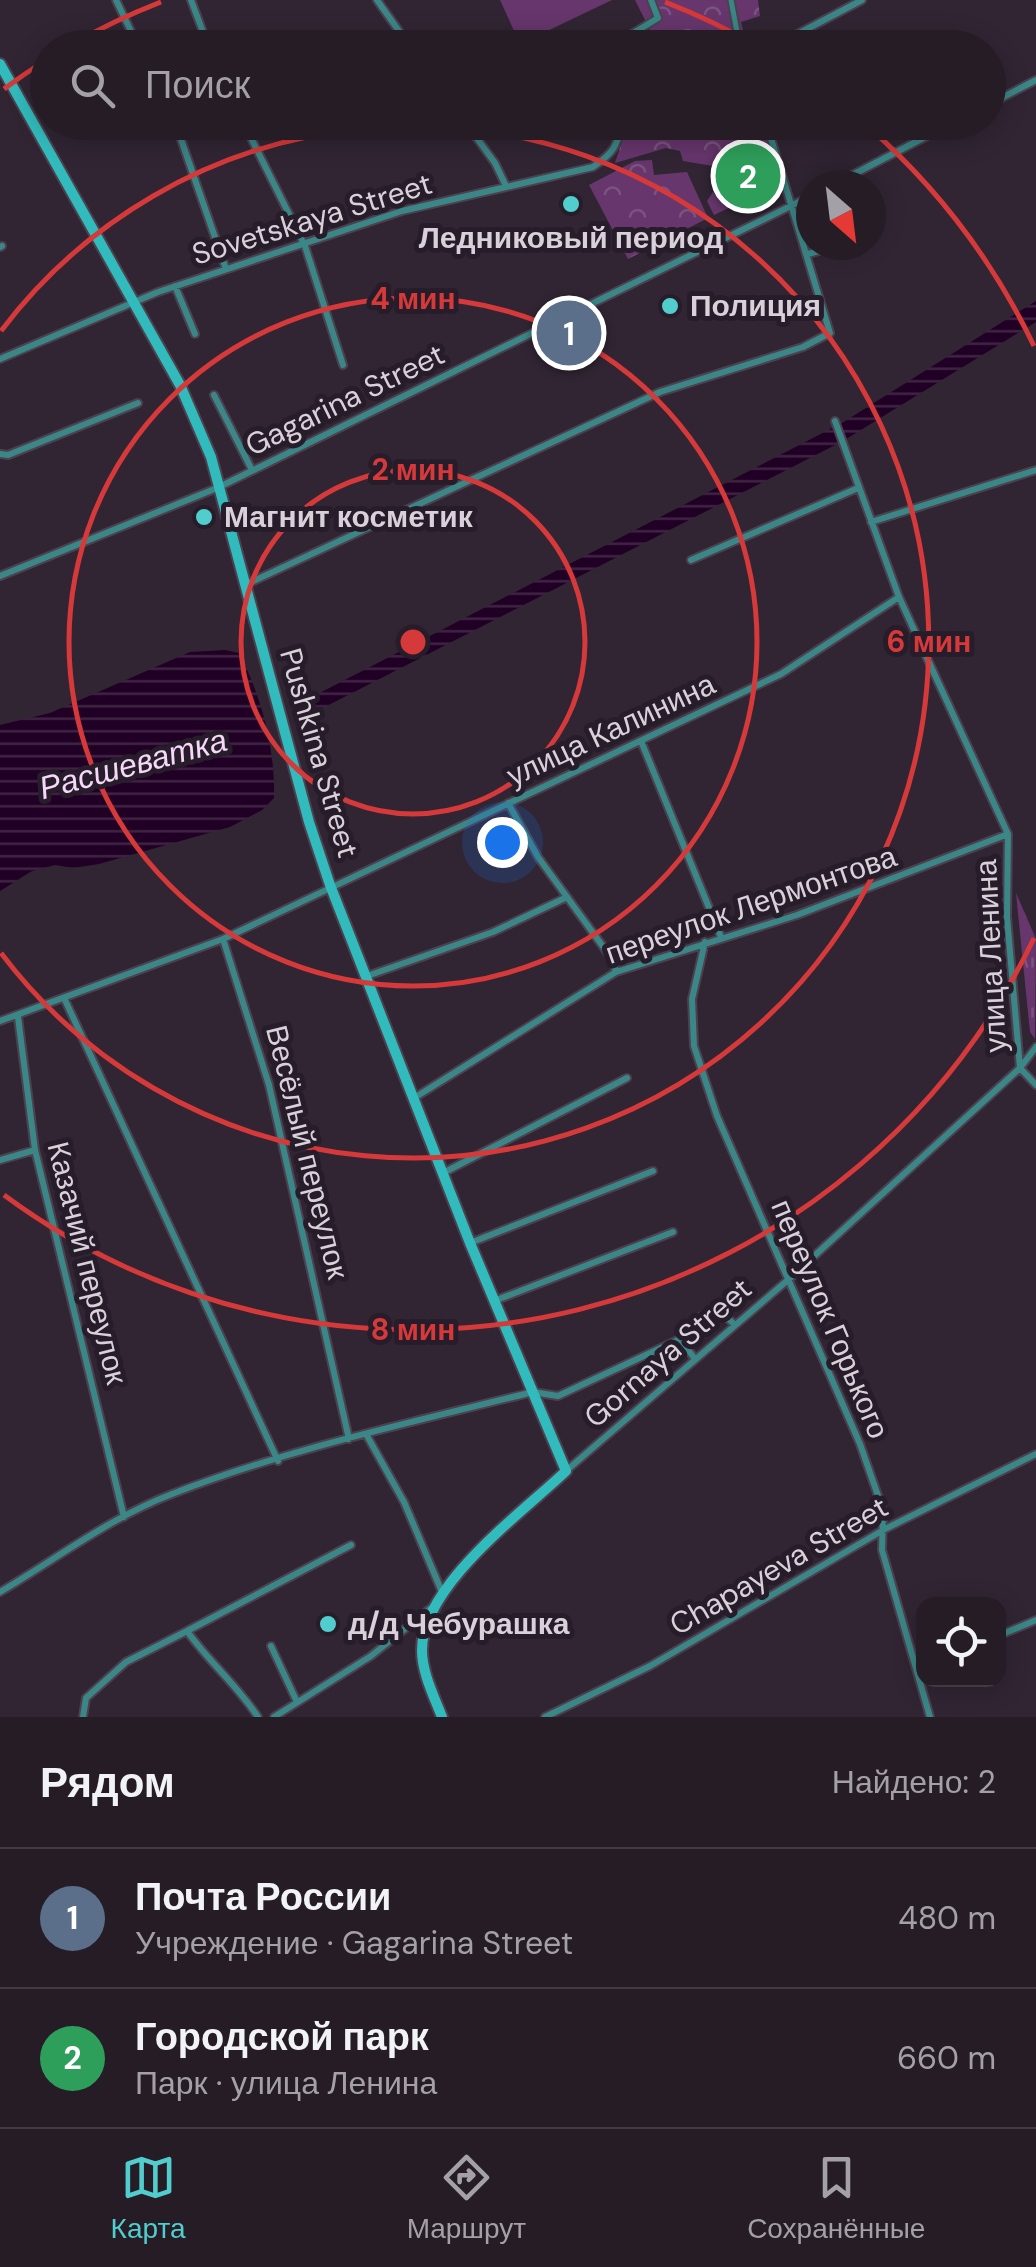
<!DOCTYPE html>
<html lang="ru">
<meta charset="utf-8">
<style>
:root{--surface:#251c26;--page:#2d252e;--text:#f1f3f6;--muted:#a3a1a7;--line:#423a43;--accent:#52cdcd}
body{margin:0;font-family:"DM Sans",sans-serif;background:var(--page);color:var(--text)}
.controls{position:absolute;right:30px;bottom:30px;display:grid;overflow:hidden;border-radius:20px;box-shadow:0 5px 25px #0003}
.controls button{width:90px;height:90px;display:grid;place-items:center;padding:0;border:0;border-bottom:2px solid var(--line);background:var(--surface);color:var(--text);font:50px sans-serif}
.compass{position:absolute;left:796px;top:170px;width:90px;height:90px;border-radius:50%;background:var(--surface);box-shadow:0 5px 25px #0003;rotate:152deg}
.you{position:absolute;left:502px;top:842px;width:35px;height:35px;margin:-25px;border:8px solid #fff;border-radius:50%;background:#1a73e8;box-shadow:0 0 0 15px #1a73e833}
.badge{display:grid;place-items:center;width:65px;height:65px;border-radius:50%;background:var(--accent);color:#fff;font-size:32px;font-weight:700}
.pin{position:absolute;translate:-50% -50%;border:5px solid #fff;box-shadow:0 2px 10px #0006}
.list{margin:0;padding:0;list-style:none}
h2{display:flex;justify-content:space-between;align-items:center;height:130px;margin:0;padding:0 40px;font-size:42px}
h2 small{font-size:32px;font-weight:400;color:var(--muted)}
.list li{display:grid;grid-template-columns:65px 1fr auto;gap:30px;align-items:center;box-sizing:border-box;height:140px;padding:0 40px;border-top:2px solid var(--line)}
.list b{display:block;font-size:38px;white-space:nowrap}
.list p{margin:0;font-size:32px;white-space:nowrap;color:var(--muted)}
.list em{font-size:32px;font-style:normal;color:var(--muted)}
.icon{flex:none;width:55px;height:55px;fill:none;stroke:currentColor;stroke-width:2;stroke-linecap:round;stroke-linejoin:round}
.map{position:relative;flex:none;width:1036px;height:1717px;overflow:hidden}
.search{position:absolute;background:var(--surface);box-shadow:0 5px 25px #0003;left:30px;right:30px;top:30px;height:110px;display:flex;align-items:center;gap:25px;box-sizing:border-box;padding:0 35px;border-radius:55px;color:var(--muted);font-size:38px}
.sheet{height:410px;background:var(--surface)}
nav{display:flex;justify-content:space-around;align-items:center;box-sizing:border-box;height:140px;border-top:2px solid var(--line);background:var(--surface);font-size:28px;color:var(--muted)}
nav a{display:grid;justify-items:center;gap:5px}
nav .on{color:var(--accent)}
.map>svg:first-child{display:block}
.grass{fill:url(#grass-tufts)}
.park{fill:url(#park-crowns)}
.garden{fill:#66366c}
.water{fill:url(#water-rules)}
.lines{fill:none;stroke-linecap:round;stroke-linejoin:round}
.pedestrian-casing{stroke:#4c414e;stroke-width:9}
.minor-casing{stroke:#4c414e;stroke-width:10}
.secondary-casing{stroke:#4c414e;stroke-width:14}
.pedestrian{stroke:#3b8687;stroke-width:5}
.minor{stroke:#3b8687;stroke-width:6}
.secondary{stroke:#32bbbc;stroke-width:10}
.ring{fill:none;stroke:#d6393a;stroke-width:5}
.poi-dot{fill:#52cdcd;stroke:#271c29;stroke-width:4}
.labels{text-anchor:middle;stroke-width:10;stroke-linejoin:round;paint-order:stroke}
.street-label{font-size:30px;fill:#d9d1da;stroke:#271c29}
.poi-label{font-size:30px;font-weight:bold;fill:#d9d1da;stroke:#271c29;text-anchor:start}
.water-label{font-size:32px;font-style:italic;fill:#f6d8f9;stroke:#271c29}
.centre{fill:#d6393a;stroke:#271c29;stroke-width:5}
.ring-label{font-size:30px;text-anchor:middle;font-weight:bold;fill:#d6393a;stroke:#271c29;stroke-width:10;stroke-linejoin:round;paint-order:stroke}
</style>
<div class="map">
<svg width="1036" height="1717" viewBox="0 0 1036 1717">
<defs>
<pattern id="grass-tufts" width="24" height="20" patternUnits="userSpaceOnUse" patternTransform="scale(2.5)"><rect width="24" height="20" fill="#66366c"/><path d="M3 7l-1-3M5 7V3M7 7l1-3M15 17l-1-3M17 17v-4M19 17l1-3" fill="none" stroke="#7b5280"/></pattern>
<pattern id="park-crowns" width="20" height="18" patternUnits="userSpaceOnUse" patternTransform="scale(2.5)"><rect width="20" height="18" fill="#66366c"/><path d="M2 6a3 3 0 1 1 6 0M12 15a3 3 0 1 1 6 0" fill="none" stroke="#7b5280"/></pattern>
<pattern id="water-rules" width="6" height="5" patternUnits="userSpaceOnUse" patternTransform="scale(2.5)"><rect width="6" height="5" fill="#200025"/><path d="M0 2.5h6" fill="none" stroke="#402444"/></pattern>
</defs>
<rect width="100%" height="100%" fill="#312533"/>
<path class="grass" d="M1016,893L1036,939L1035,1039L1030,1032Z"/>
<path class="park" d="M635,0H758L760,16L741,22L747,47H655L641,37L651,32Z
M628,123H765L780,184L714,215L707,201L717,186L719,167L683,161L680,151L666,148L615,163Z
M652,160L654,175L687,172L708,218L628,259L589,185L635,161Z"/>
<path class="garden" d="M500,0H612L520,44Z"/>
<path class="water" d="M1036,301V322L843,441L317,711L310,698L842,423Z
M225,650L239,653C262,698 275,747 274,798L262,810L230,827L99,864L73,868L55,865L32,871L0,891V725L50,713L190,652Z"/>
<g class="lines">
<g class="pedestrian-casing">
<path id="pedestrian" d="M731,0L740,48"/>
</g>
<g class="minor-casing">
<path id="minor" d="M116,0L139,48
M191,0L209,48
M377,0L411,48
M609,48L658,18L651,0
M771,48L862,0
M988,105L1036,80
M175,122L226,269
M243,122L305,246L343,365
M465,122L495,163L506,186
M833,185L954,122
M0,247L2,246
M808,254L841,245
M175,286L195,334
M0,359L158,292L402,211L593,167C609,156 623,144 617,122
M214,395L252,470
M835,421L899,597L1008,834L1007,917L1020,1068L1036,1085
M0,454L8,455L138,403
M871,522L1036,470
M691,560L858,488
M0,576L217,488L811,196
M247,584L660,392L803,347L830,333L766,122
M641,741L721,937
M508,803L538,857L612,959L616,972
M223,939L269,1085L349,1439
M705,942L692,999L694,1046L717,1116L860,1444L883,1510L882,1550L930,1717
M367,976L493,932L565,898
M65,1000L278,1461
M18,1017L35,1150L124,1517
M0,1021L223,939L781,674L899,597
M414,1098L616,972L797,915L1008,834
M0,1160L35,1150
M443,1173L627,1078
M470,1243L653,1171
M494,1301L673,1232
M716,1308L734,1324
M680,1339L695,1359
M366,1434L404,1502L442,1592
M567,1470L789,1279L1020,1068L1036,1047
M0,1592C56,1559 111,1517 172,1494C288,1449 413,1422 533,1392L558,1396L680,1339L693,1322L738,1292
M998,1636L1036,1620
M271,1646L297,1702
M83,1717L86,1698L126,1662L187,1631
M258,1717C237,1685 209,1662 187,1631L351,1545
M274,1717L371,1656L431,1608
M545,1717L650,1666L885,1529L1036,1454"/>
</g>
<g class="secondary-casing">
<path id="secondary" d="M0,64L180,385L211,457L309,822L330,885L470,1243L566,1471C522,1513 422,1585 422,1650C422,1673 434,1696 442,1717"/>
</g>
<use href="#pedestrian" class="pedestrian"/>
<use href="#minor" class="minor"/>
<use href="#secondary" class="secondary"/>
</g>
<g class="ring">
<circle cx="413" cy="642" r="172"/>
<circle cx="413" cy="642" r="344"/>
<path d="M1 331A516 516 0 1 1 1 953"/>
<path d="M1034 938A688 688 0 0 1 4 1195M4 89A688 688 0 0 1 43 62M69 46A688 688 0 0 1 161 2M665 2A688 688 0 0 1 757 46M864 123A688 688 0 0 1 1034 346"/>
</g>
<g class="poi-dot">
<circle cx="571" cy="204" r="10"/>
<circle cx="670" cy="306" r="10"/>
<circle cx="204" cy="517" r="10"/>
<circle cx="328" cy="1624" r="10"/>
</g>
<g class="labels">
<g class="street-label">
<text transform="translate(312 219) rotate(-17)" y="10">Sovetskaya Street</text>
<text transform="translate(345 400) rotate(-26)" y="10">Gagarina Street</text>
<text transform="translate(611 730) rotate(-25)" y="10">улица Калинина</text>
<text transform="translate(319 753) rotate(74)" y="10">Pushkina Street</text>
<text transform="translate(751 905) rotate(-19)" y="10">переулок Лермонтова</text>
<text transform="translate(991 956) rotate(-93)" y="10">улица Ленина</text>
<text transform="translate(307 1152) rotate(76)" y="10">Весёлый переулок</text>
<text transform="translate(87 1263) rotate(76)" y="10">Казачий переулок</text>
<text transform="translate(830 1319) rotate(67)" y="10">переулок Горького</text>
<text transform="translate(668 1353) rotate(-41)" y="10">Gornaya Street</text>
<text transform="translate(779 1566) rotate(-30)" y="10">Chapayeva Street</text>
</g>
<g class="poi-label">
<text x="571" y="248" text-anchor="middle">Ледниковый период</text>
<text x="690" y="316">Полиция</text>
<text x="224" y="527">Магнит косметик</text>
<text x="348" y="1634">д/д Чебурашка</text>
</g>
<g class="water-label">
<text transform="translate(133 764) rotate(-15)" y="11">Расшеватка</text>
</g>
</g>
<circle cx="413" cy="642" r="15" class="centre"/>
<g class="ring-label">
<text x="413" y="309">4 мин</text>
<text x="413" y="480">2 мин</text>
<text x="929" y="652">6 мин</text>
<text x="413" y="1340">8 мин</text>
</g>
</svg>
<div class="controls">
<button><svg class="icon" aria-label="locate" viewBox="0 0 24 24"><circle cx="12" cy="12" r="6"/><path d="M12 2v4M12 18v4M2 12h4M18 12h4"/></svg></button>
</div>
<svg class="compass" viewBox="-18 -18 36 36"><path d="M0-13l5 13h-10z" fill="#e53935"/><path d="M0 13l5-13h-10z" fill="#a3a1a7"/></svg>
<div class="you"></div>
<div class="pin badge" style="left:569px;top:333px;background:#5c6f8a">1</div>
<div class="pin badge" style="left:748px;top:176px;background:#2e9e5b">2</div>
<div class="search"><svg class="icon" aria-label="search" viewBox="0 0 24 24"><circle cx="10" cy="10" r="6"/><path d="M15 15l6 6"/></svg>Поиск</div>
</div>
<section class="sheet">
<h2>Рядом<small>Найдено: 2</small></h2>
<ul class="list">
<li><span class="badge" style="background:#5c6f8a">1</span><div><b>Почта России</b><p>Учреждение · Gagarina Street</p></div><em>480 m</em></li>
<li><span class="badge" style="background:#2e9e5b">2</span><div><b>Городской парк</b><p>Парк · улица Ленина</p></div><em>660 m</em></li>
</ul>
</section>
<nav>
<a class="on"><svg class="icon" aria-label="map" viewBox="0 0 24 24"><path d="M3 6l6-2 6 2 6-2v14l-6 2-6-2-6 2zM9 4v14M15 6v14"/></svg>Карта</a>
<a><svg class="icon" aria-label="directions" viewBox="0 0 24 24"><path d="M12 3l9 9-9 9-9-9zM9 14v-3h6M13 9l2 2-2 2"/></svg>Маршрут</a>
<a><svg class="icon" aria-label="saved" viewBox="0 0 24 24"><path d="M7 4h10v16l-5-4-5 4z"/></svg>Сохранённые</a>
</nav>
